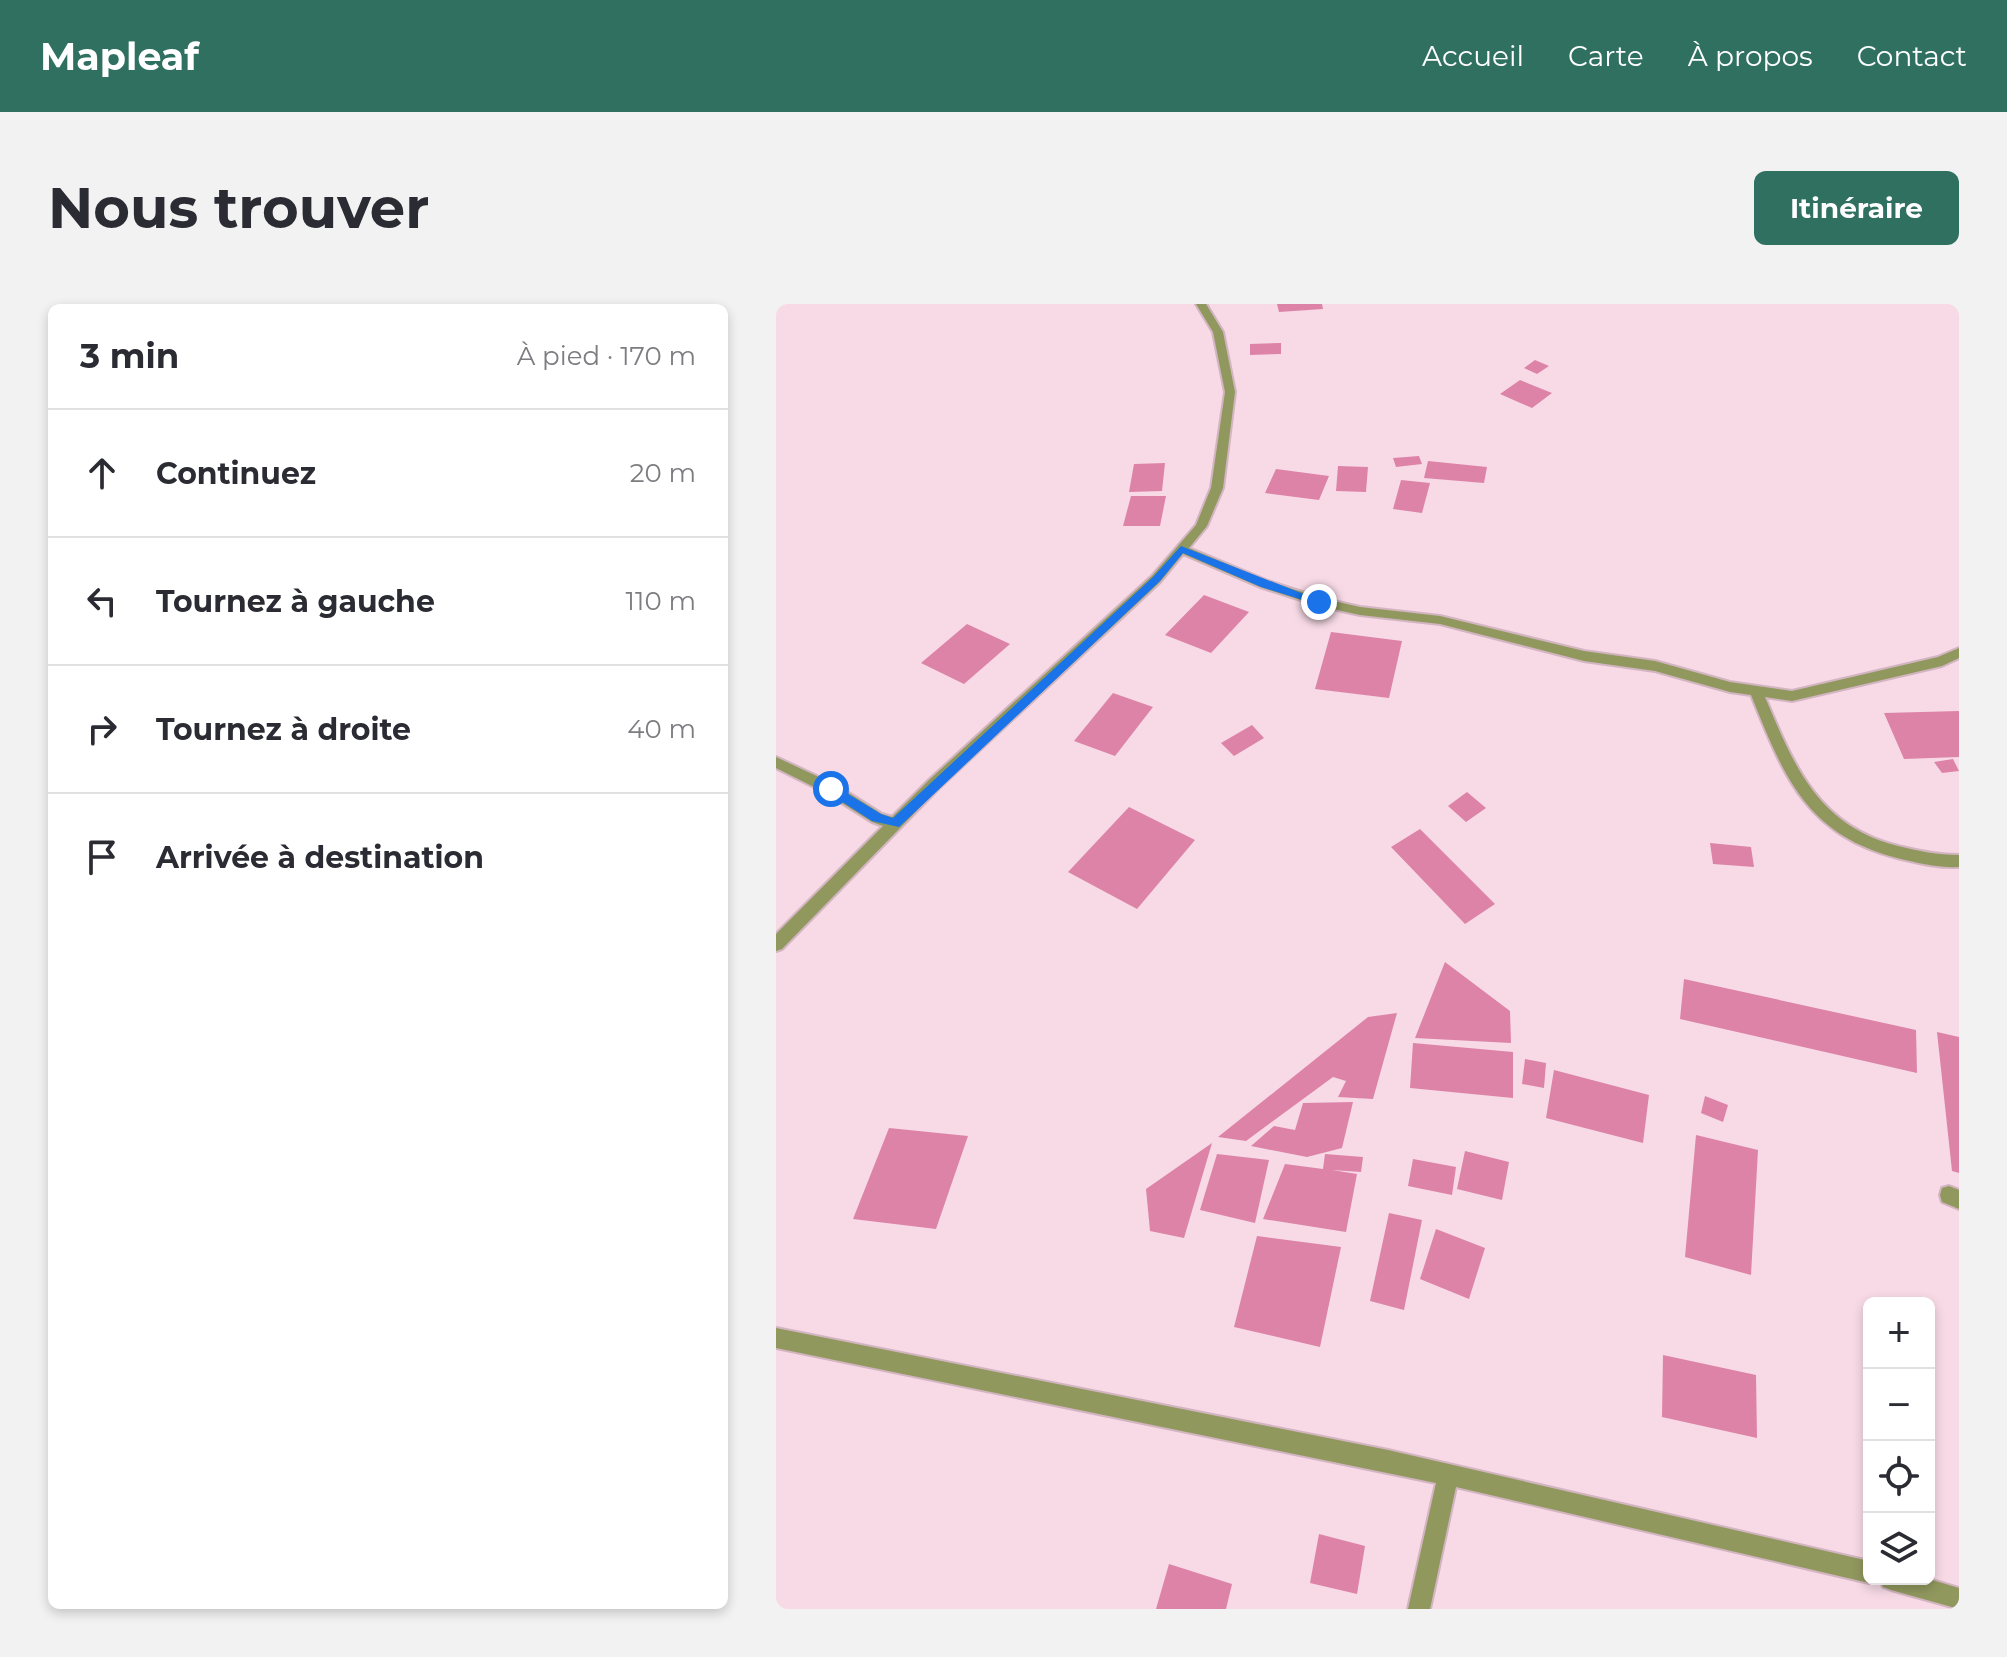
<!DOCTYPE html>
<html lang="fr">
<meta charset="utf-8">
<style>
:root{--surface:#fff;--page:#f2f2f3;--text:#2b2b33;--muted:#7c7c81;--line:#e1e1e2;--accent:#2f7060}
body{margin:0;font-family:Montserrat,sans-serif;background:var(--page);color:var(--text)}
.controls{position:absolute;right:24px;bottom:24px;display:grid;overflow:hidden;border-radius:12px;box-shadow:0 4px 12px #0003}
.controls button{width:72px;height:72px;display:grid;place-items:center;padding:0;border:0;border-bottom:2px solid var(--line);background:var(--surface);color:var(--text);font:40px sans-serif}
.stop{position:absolute;width:24px;height:24px;margin:-18px;border:6px solid #1a73e8;border-radius:50%;background:#fff}
.stop.end{background:#1a73e8;border-color:#fff;box-shadow:0 2px 8px #0008}
.list{margin:0;padding:0;list-style:none}
h2{display:flex;justify-content:space-between;align-items:center;height:104px;margin:0;padding:0 32px;font-size:34px}
h2 small{font-size:26px;font-weight:400;color:var(--muted)}
.list li{display:grid;grid-template-columns:52px 1fr auto;gap:24px;align-items:center;box-sizing:border-box;height:128px;padding:0 32px;border-top:2px solid var(--line)}
.list b{display:block;font-size:30px;white-space:nowrap}
.list em{font-size:26px;font-style:normal;color:var(--muted)}
.icon{flex:none;width:44px;height:44px;fill:none;stroke:currentColor;stroke-width:2;stroke-linecap:round;stroke-linejoin:round}
.map{position:relative;flex:none;width:1183px;height:1305px;overflow:hidden;border-radius:12px}
header{display:flex;align-items:center;gap:48px;box-sizing:border-box;height:112px;padding:0 40px;background:var(--accent);color:#fff}
header strong{font-size:38px}
nav{display:flex;gap:44px;margin-inline-start:auto;font-size:28px}
.intro{display:flex;align-items:center;justify-content:space-between;box-sizing:border-box;height:192px;padding:0 48px}
h1{margin:0;font-size:56px}
.button{padding:20px 36px;border-radius:12px;background:var(--accent);color:#fff;font-size:28px;font-weight:700}
main{display:flex;gap:48px;padding:0 48px}
aside{flex:1;background:var(--surface);border-radius:12px;box-shadow:0 4px 12px #0003}
.map>svg:first-child{display:block}
.building{fill:#dd83a8}
.lines{fill:none;stroke-linecap:round;stroke-linejoin:round}
.street-casing{stroke:#d2b5c0;stroke-width:4}
.street{fill:#91985e;fill-rule:evenodd}
.route{fill:#1a73e8}
</style>
<header>
<strong>Mapleaf</strong>
<nav><a>Accueil</a><a>Carte</a><a>À propos</a><a>Contact</a></nav>
</header>
<div class="intro"><h1>Nous trouver</h1><a class="button">Itinéraire</a></div>
<main>
<aside>
<h2>3 min<small>À pied · 170 m</small></h2>
<ul class="list">
<li><svg class="icon" aria-label="ahead" viewBox="0 0 24 24"><path d="M12 20V5M6 11l6-6 6 6"/></svg><div><b>Continuez</b></div><em>20 m</em></li>
<li><svg class="icon" aria-label="left" viewBox="0 0 24 24"><path d="M17 20v-9H6M10 6l-5 5 5 5"/></svg><div><b>Tournez à gauche</b></div><em>110 m</em></li>
<li><svg class="icon" aria-label="right" viewBox="0 0 24 24"><path d="M7 20v-9h11M14 6l5 5-5 5"/></svg><div><b>Tournez à droite</b></div><em>40 m</em></li>
<li><svg class="icon" aria-label="arrive" viewBox="0 0 24 24"><path d="M6 21V4h12l-3 4 3 4H6"/></svg><div><b>Arrivée à destination</b></div></li>
</ul>
</aside>
<div class="map">
<svg width="1183" height="1305" viewBox="0 0 1183 1305">
<rect width="100%" height="100%" fill="#f7dae5"/>
<path class="building" d="M501,0H546L547,5L503,8Z
M505,39V50L474,51V40Z
M759,56L773,62L761,70L748,64Z
M744,76L776,89L756,104L724,90Z
M643,152L646,160L620,163L617,154Z
M652,157L711,163L708,179L648,174Z
M389,159L386,187L353,188L358,160Z
M562,162L592,163L590,188L560,187Z
M500,165L553,172L543,196L489,189Z
M625,176L654,179L646,209L617,205Z
M355,192H390L384,222H347Z
M428,291L473,308L435,349L389,331Z
M191,320L234,340L188,380L145,359Z
M555,328L626,337L613,394L539,385Z
M337,389L377,403L339,452L298,437Z
M1183,407V453L1128,455L1108,409Z
M476,421L488,434L458,452L445,439Z
M1177,455L1183,467L1166,469L1158,458Z
M691,488L710,504L690,518L672,502Z
M353,503L419,536L361,605L292,568Z
M644,525L719,600L689,620L615,543Z
M934,539L975,543L978,563L937,560Z
M669,658L734,707L735,739L639,734Z
M908,675L1140,726L1141,769L904,715Z
M621,709L597,795L562,793L570,777L557,773L470,837L442,833L592,713Z
M1161,728L1183,733V869L1176,867Z
M637,739L737,748V794L634,784Z
M749,755L770,759L768,784L746,780Z
M778,766L873,791L867,839L770,814Z
M929,792L952,801L947,818L925,809Z
M577,798L566,844L531,853L475,842L498,822L519,826L527,799Z
M113,824L192,832L160,925L77,915Z
M920,831L982,846L975,971L909,953Z
M436,839L408,934L374,927L370,885Z
M689,847L733,858L726,896L681,885Z
M441,850L493,856L479,919L424,906Z
M549,850L587,853L585,868L556,866L581,870L570,928L487,915L509,860L547,865Z
M637,855L680,863L676,891L632,882Z
M613,909L646,916L628,1006L594,997Z
M660,925L709,944L693,995L644,975Z
M481,932L565,943L544,1043L458,1023Z
M887,1051L980,1071L981,1134L886,1113Z
M543,1230L589,1242L581,1290L534,1279Z
M393,1260L456,1280L450,1305H380Z"/>
<g class="lines">
<g class="street-casing">
<path id="street" d="M420,0H430L447,28L459,88L447,184L431,222L413,244L492,277L545,294L584,303L664,312L808,347L879,357L954,378L1016,387L1162,353L1183,344V354L1166,362L1016,397L989,393C1018,462 1042,522 1122,542C1142,547 1162,551 1183,551V563C1162,564 1142,559 1121,554C1029,530 1008,472 975,391L954,388L879,367L808,357L664,320L584,311L543,302L484,283L407,250L384,278L163,484L6,645L0,647V630L107,522L96,518L50,489L0,464V453L60,481L106,510L116,513L153,476L376,272L420,221L435,184L449,88L437,28Z
M1173,882L1183,886V905L1166,898L1164,891L1166,884Z
M0,1024L612,1146L1093,1257V1275H1101L1093,1279L680,1183L654,1305H632L660,1179L0,1044Z
M1104,1275H1153L1183,1284V1305L1115,1286L1107,1283Z"/>
</g>
<use href="#street" class="street"/>
</g>
<path class="route" d="M405,242L548,298L543,301L485,283L407,249L384,277L123,523L96,517L51,488V482H59L105,510L117,514L377,273Z"/>
</svg>
<div class="controls">
<button>+</button>
<button>−</button>
<button><svg class="icon" aria-label="locate" viewBox="0 0 24 24"><circle cx="12" cy="12" r="6"/><path d="M12 2v4M12 18v4M2 12h4M18 12h4"/></svg></button>
<button><svg class="icon" aria-label="layers" viewBox="0 0 24 24"><path d="M12 4l9 5-9 5-9-5zM3 14l9 5 9-5"/></svg></button>
</div>
<div class="stop" style="left:55px;top:485px"></div>
<div class="stop end" style="left:543px;top:298px"></div>
</div>
</main>
